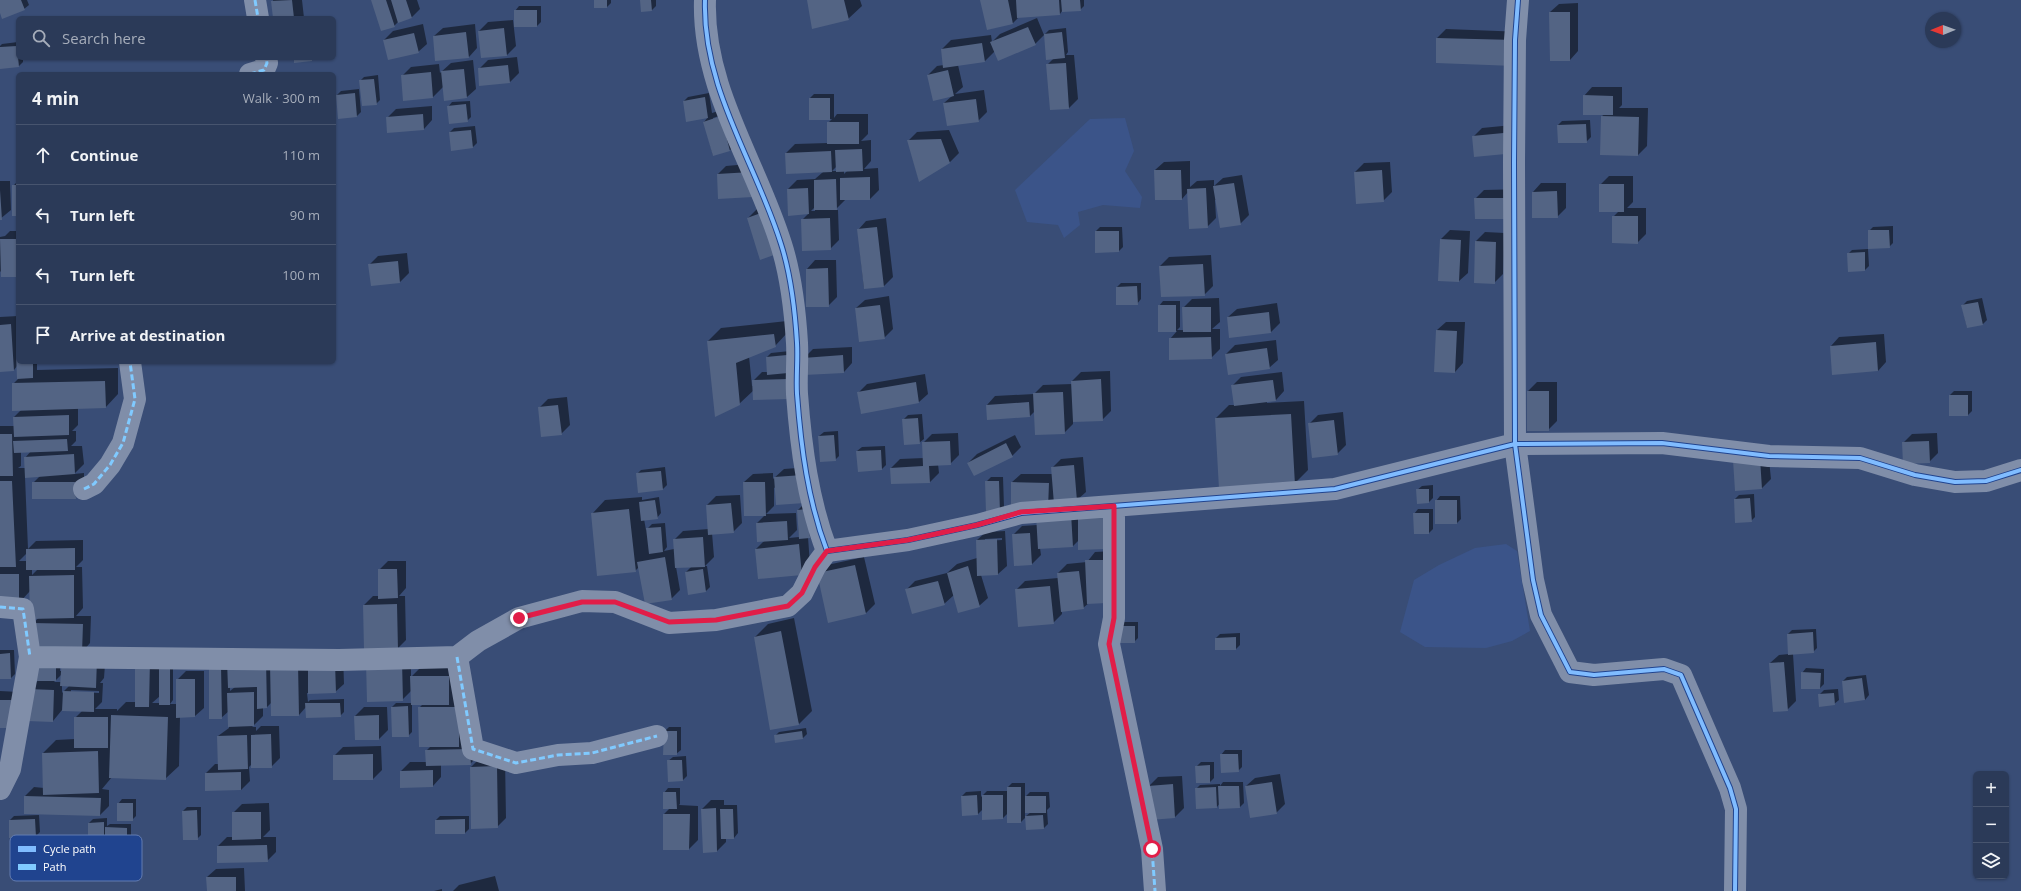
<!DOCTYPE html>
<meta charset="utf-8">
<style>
:root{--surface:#2b3a58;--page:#374561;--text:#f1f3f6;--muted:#a6adba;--line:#47546e}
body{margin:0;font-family:"Open Sans",sans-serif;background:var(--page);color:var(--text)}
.controls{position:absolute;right:12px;bottom:12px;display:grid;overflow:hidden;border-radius:6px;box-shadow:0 1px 3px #0004}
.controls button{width:36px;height:36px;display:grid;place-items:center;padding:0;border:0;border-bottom:1px solid var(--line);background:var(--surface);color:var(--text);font:20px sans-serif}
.compass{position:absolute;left:1925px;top:12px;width:36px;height:36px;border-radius:50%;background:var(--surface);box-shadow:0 1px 3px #0004;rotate:269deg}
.stop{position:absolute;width:12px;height:12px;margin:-9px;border:3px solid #e11d48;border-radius:50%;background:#fff}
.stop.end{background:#e11d48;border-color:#fff;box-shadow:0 1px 4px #0008}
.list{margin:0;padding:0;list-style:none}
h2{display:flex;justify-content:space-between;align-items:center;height:52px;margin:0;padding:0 16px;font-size:17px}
h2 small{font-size:13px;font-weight:400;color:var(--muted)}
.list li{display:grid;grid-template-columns:26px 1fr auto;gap:12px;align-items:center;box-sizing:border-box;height:60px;padding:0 16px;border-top:1px solid var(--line)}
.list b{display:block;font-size:15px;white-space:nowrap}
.list em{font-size:13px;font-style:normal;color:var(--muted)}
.icon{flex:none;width:22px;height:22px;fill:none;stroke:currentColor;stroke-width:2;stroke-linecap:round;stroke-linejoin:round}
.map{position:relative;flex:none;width:2021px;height:891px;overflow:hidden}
.search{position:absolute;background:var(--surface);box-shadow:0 1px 3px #0004;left:16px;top:16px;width:320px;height:44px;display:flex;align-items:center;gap:10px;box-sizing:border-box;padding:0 14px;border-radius:6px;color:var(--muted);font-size:15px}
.panel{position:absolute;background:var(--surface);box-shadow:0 1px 3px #0004;left:16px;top:72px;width:320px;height:292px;border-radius:6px}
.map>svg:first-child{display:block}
.water{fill:#3b5489}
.shadow{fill:#0007;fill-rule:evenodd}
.building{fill:#536484}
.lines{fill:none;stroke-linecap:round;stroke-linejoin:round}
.minor{stroke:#808ea9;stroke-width:22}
.quiet{stroke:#80caff;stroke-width:3;stroke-dasharray:6 3;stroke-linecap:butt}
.cycleway-casing{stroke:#20448f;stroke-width:6}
.cycleway{stroke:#80bcff;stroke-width:4}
.route{stroke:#e11d48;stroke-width:5}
.key{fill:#20448f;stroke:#637cb1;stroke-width:1}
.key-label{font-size:11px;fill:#fff}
</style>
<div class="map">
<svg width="2021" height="891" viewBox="0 0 2021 891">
<rect width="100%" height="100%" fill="#394d76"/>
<path class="water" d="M1125,118L1134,151L1125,171L1142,197L1140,208L1103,205L1078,212L1080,225L1064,238L1058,225L1027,222L1015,190L1090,119Z
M1506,544L1517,551L1530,631L1512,641L1486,648L1425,647L1400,632L1414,580L1439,565L1475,548Z"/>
<path class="shadow" d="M0,0H27L29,5L24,9L0,10Z
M273,0H302L304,18H274Z
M372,0H417L420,9L411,18L399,21L394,26Z
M595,0H611V3L607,7Z
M641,0H656V6L652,10L642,11Z
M808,0H860L862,6L848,19Z
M981,0H1084V6L1080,10L1062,11L1060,14L1020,16L1013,23L988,29Z
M1578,3V51L1570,60L1550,12L1559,4Z
M519,6H541V22L537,26H515V11Z
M1037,18L1044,35L1035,44L995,51L985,61L958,65L963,87L955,94L984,90L987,112L978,121L944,103L952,96L928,75L937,66L944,65L942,49L951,40L991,35L992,42L1000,34Z
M513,20L516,46L507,55L479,31L488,22Z
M423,24L427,44L418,52L384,40L393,31Z
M475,24L477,48L469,57L434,36L443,28Z
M1066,28L1068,52L1066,55H1074L1078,99L1069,108L1047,65L1054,58L1045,34L1049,30Z
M1446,29L1524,32L1523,56L1437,38Z
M18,42V58H23V62L19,66L0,68V46L2,44Z
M517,57L519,73L510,82L479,69L488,60Z
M473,60L476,89L467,97L444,86L433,97L404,100L402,76L411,67L439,64L440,73L451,63Z
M378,75L380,100L376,104L360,81L364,77Z
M1592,87H1622V105L1619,108H1648L1647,146L1638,155L1602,116L1605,114L1584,96Z
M359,89L361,112L357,116L339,118L337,95L341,91Z
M709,93L712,113L729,108L739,141L730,150L713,155L704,122L708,117L687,121L684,101L688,97ZM725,114L713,120V118Z
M814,94H834V118L837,114H868V134L861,141L871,140V161L864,169L878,168L879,190L870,199H846L835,210H838L839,240L830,249L802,220L809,213L789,214L788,189L797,180L815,179L823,172L787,173L786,153L795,144L828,143V123L832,119H810V98ZM837,166V171H832ZM844,170H848L844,174ZM815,207V211H811Z
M470,101L471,117L467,121L448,107L452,102Z
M432,106V120L424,129L387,118L396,109Z
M1590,120L1591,137L1586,142L1558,125L1562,121Z
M1523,124L1475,156L1473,137L1482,128Z
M475,126L477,143L473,147L450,132L454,128Z
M949,130L959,153L950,162L919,180L908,141L917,132Z
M1190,161V187L1197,181L1214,180V186L1223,178L1242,175L1249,215L1240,224L1217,200H1215L1216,218L1207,227L1188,192L1182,199L1155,170L1164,162Z
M1390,162L1392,192L1383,201L1355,172L1364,163Z
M760,163L761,187L718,174L726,166Z
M1609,176H1633V202L1627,208H1646V234L1637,243L1613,217L1619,211L1600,185Z
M0,181H10L11,210L0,219Z
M18,181V215L13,186Z
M1541,183H1566V208L1557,217L1533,192Z
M1525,189V209L1517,218L1475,199L1484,190Z
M757,209L782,245L748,218Z
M886,218L893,277L884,286L864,288L858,230L866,221Z
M1893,226V243L1889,247L1869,231L1873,227Z
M1100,227H1122L1123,247L1119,251L1096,231Z
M1450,230L1470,231L1468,273L1459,281L1441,239Z
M10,231H18V276L2,270L0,272V237L5,236Z
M1485,232L1505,233L1503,274L1494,283L1475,282L1476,241Z
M1868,249L1869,266L1865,270L1848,254L1852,250Z
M407,253L409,273L400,282L369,265L378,256Z
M1211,255L1213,286L1204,295L1160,266L1169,257Z
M815,260H836L837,297L828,306L807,269Z
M1121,283H1141V299L1137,304L1117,287Z
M889,296L893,329L884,338L856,308L865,300Z
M1219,298L1220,322L1212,329H1220V349L1211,358L1170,339L1177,331H1159V306L1163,301H1180V327L1177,330H1184L1183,308L1192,299Z
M1982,298L1987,320L1983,324L1967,327L1962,306L1967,301Z
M1277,303L1280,323L1271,332L1228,317L1237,309Z
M18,316V362H37V370L118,368V394L105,408H78V425L72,431H76V441L71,446H82L84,464L74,474L84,473V489L75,498L33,483L40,476L25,477L28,549L36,541L83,540V560L76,567H82L83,608L76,616H91L90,643L84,650L106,651L104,678L100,683H103L102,702L95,709H117V711L126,702H136V660L173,662V700L170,704H177V680L186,671H204V708L195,716L180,717L179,766L165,779L112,777L102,789L109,790V806L100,815L25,796L34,787L44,788L43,753L56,740L75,739V718L82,711L62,710L53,721L29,690L60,657V671H62L63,658L33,624L39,617L30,591L19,603H0V426H15L14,417L21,410L13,384L18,379L17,366L14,370L0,371V317ZM31,451L25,458L26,468H18L21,466V452ZM27,553V561H19ZM32,569H38L32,575ZM62,674L61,682H54ZM62,686H69L62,693ZM71,690L99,691V693L71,692ZM160,696V703H152Z
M787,321L788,332L775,346L749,356L752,386H754L753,381L762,372H768L767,357L771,353L790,351L798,389L754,390L739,404L708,341L721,328Z
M1446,322H1465L1463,363L1455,372L1437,330Z
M1884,334L1886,362L1878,371L1831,346L1839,337Z
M1276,340L1278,360L1269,368L1226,354L1235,345Z
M852,347V363L844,372L804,358L813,349Z
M1110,371L1111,411L1102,420L1073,421V424L1064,433L1035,411L1030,416L987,405L995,396L1034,394L1043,385L1072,384V381L1081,372Z
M1282,372L1284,391L1276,400L1267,401V403L1304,401L1308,470L1294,484L1216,418L1229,405H1235L1232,386L1241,377Z
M925,374L928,394L919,402L861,412L858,393L867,384Z
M1537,382H1557V421L1548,430L1528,391Z
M1954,391H1972V411L1968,415L1950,395Z
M567,397L570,425L561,434L539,408L548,399Z
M1343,412L1346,445L1337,454L1309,424L1318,415Z
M922,414L924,439L919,443L904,419L908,415Z
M838,431L839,456L835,460L819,436L824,432Z
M958,433L959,455L950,464H938L939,473L930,482L892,483L891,468L900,459L924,458L923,443L932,434Z
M1937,433L1938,453L1929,462L1903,443L1912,434Z
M1015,435L1021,447L1012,456L968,463L977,454Z
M885,446L886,465L882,469L857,451L862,447Z
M1768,450L1771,479L1762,488L1736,490Z
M1083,457L1086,492L1077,500L1087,501L1079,540L1073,546L1040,548L1041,555L1032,564L1013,535L1022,526L1037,525V516L1012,482L1021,474H1052V468L1061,459Z
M665,467L667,485L663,489L637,474L641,470Z
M811,467L774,488V506L766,514L796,513L797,530L789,538L799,537L798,510L802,506L812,505L814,533L808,537L810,565L802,574L756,549L765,540L757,523L765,515L744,482L753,474L773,473V479L784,469Z
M991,477H1003L1004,507L1000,511L986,482Z
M1433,485V498L1429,502L1417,490L1422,486Z
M1754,494L1755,517L1751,521L1735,499L1739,495Z
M740,495L742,523L733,532L712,533L714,557L705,566H707L710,587L706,591L686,572L692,566L676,567L680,590L671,599L639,567L635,571L592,514L605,500L642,497V500L659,497L661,513L657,518L644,519L646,530L652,524L665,523L667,547L664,551L674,549V540L683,531L709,529L707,505L716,496Z
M1440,496H1460L1461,519L1457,523L1436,501Z
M1418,509H1433V529L1429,533L1414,514Z
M1005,531L1007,566L998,574L981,575L988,598L979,606L954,595L944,604L906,590L915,581L947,573L957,564L977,558V540L986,532ZM1002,538V540L985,541V539Z
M1114,551L1089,603L1083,608L1062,611V614L1053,623L1016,590L1025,581L1058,578V573L1067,564L1087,562L1095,552Z
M864,557L875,604L866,613L818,574L827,565Z
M388,561H406V588L399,596H405L406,640L397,649L364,605L373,596H379V570Z
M794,618L812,711L799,724L755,637L768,624Z
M1121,622H1138V638L1134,642H1117Z
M1816,629L1817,648L1813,652L1793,654L1796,701L1787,710L1770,663L1779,655L1789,654L1788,634L1792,630Z
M1240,633V645L1236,649L1216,638L1220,634Z
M0,650H14L15,674L11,678H0Z
M411,653V677L420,668L457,667L479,755L470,764L441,765V777L433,786L401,787V771L410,762H427L426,751L431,746L419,708L423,704H412V732L408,736L392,707L396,703H412L411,691L402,700L368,701Z
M343,654L344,684L335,692L307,693L308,702L310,700L344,699V712L340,716L306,707L299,715L272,702L267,707L263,708V716L252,727H256V731L261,726H279L280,758L271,767L252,764L249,767L250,781L241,790L206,773L215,764H219L218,736L229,728V711L221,718L210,666ZM230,687H235L230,691Z
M1806,668L1824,669V684L1820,688L1802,673Z
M1866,675L1869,695L1865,700L1843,681L1847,677Z
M1838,689L1839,700L1834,704L1819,695L1824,690Z
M0,691L19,692L0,727Z
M364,707H387L388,730L379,739L355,716Z
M669,727H681V750L676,754L665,731Z
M806,728L807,734L803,738L776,742L775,736L779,732Z
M381,746L382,770L373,779L334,756L343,747Z
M1225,750H1242V767L1238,771L1221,755Z
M686,756L687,776L683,780L669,781L668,761L673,757Z
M480,758H505L506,818L497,827L471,767Z
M1201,762H1214V778L1210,782L1197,766Z
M1280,774L1285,804L1276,813L1246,786L1255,778Z
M1182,776L1184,808L1175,817L1149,786L1158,777Z
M1223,782H1243L1244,803L1240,807L1220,803L1217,807L1196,789L1200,785L1220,784V786Z
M1012,783H1025V797L1030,792H1049L1050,807L1047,810L1048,824L1044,828L1026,816L1031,812H1025V818L1021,822L1008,813L1003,818L983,809L978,814L962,796L966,792L981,791V797L987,791H1008V787Z
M668,788H680V804L679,805L698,806V840L689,849L664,814L670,808L664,793Z
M122,799H136V816L132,820L118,804Z
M711,800H724V805H737L738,833L734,838H726V842L717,851L702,809Z
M269,803L270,830L263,837H276V852L267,861L218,846L227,837H233V813L242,804Z
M187,807H201V835L197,839L183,811Z
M39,815L40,832L36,836L10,820L14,816Z
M440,816H469V829L465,833L436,820Z
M107,818V826L110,824H131V844L127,848L106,843L103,845H89V823L93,819Z
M244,868L245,891H208L207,877L216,869Z
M495,876L499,891H453L459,885Z
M442,889V891H434Z"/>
<path class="building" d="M0,0H21L25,10L2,19L0,13Z
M292,0L294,18H273L271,1Z
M371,0H386L395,27L381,31Z
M391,0H406L412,18L398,23Z
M594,0H607V8H594Z
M640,0H651L652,11L641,12Z
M807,0H844L849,20L812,29Z
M980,0H1008L1013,24L987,30Z
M1016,0H1059L1060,15L1017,18Z
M1061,0H1080L1081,11L1062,12Z
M514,10H537V27H514Z
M1549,12H1570V61H1550Z
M1028,27L1036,45L998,61L990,42Z
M504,28L507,56L481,58L478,31Z
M466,32L469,58L435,61L433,36Z
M1062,32L1065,58L1046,60L1044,34Z
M414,33L419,53L388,60L383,40Z
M1436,38L1515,40L1514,66L1436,63Z
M982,43L985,62L943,68L941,49Z
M17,46L19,67L0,69V47Z
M294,58H312V61L294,63Z
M1066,63L1069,109L1050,110L1046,64Z
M508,65L510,83L479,86L478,68Z
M464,69L467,98L444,101L441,71Z
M948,70L954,96L933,101L927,75Z
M431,72L433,98L403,101L401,75Z
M374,79L377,105L362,106L359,80Z
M355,93L357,117L338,119L336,95Z
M1583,95L1613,96V115H1583Z
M705,97L708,118L686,122L683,101Z
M809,98H830V120H809Z
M976,99L979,122L947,126L943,103Z
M466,104L468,122L449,124L447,106Z
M423,114L424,130L387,133L386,117Z
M721,116L730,151L713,156L703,122Z
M1601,116L1639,117L1638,156L1600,155Z
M827,122H859V144H827Z
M1586,124L1587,143H1558L1557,125Z
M471,130L473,148L451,151L449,132Z
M1514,132L1516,153L1474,157L1472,136Z
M941,139L950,163L919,182L907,140Z
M862,149L863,171L836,172L835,150Z
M831,151L832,172L786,174L785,153Z
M1154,170H1181L1182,200H1155Z
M1382,170L1384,202L1356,204L1354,172Z
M751,172L753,197L718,199L717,174Z
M870,177V200H840V178Z
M836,179L837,210H814V180Z
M1234,183L1241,225L1220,228L1213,186Z
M1599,184H1624V212H1599Z
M12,185H18V216H12Z
M808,188L809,214L788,216L787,189Z
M1206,188L1208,228L1189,229L1187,189Z
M0,190L2,220H0Z
M1557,191L1558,218H1532V192Z
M1474,198H1517V219H1475Z
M761,213L774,255L760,260L747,218Z
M1612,216H1638V244L1612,243Z
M830,218L831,250L802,251L801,219Z
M877,227L884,287L864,289L857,229Z
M1868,230H1889L1890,248L1868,249Z
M1095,231H1119V252L1095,253Z
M0,239H18V277H1Z
M1440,239L1461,240L1459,282L1438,281Z
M1475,241L1496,242L1495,284L1474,283Z
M1865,252V271L1848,272L1847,253Z
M398,261L400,283L371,286L368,264Z
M1203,264L1205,296L1161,297L1159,266Z
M828,268L829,307H806V269Z
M1137,286L1138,305H1116V287Z
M1978,302L1983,325L1967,328L1961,305Z
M880,305L885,339L859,342L855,308Z
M1158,305H1176V332H1158Z
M1182,307H1211V332H1183Z
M1269,312L1271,333L1229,338L1227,317Z
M11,324L14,371L0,372V325Z
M1436,330L1457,331L1455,373L1434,372Z
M774,334L776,347L736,363L740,405L715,417L707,341Z
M1211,337L1212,359L1169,360V338Z
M1876,342L1878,371L1832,375L1830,346Z
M1267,348L1270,369L1228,375L1225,354Z
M16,353H18V362H33V378L17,379Z
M787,355L788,373L767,375L766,357Z
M843,355L844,373L804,375L803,358Z
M789,379L790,399L753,400L752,380Z
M1101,379L1103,421L1073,422L1071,381Z
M1273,380L1276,401L1234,406L1231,385Z
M105,381L106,408L12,411V383Z
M916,382L919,403L861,414L857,392Z
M1527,391H1549V431H1527Z
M1063,392L1065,434L1035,435L1033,393Z
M1949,395H1968V416H1949Z
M1029,402L1030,417L987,420L986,405Z
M558,405L562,435L541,437L538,407Z
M1291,414L1295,485L1219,489L1215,418Z
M69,415V435L14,437L13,417Z
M918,418L920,444L904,445L902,419Z
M1334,420L1338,455L1312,458L1308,423Z
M0,434H12L13,476H0Z
M834,435L836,461L820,462L818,436Z
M67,439L68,451L14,453L13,441Z
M950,441L951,465L929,466L930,483L891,484L890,468L923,466L922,442Z
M1929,441L1930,463L1903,464L1902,442Z
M1006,443L1013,457L974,476L967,463Z
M881,450L882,470L858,472L856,451Z
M74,454L75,474L25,478L24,457Z
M1760,458L1762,489L1735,491L1733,460Z
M1074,465L1077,501L1054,504L1051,467Z
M661,471L663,490L638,493L636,473Z
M803,475L805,503L776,505L774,477Z
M0,481H12L16,567H0Z
M985,481H999L1000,512H986Z
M32,482H75L76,499H32Z
M743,482H765L766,516H744Z
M1011,482L1049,483L1048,509L1011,508Z
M1416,489H1429V503L1417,504Z
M1750,498L1752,522L1735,523L1734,499Z
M655,500L658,519L641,521L639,502Z
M1435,500H1457V524H1435Z
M731,503L734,533L708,535L706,505Z
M629,509L636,572L597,576L591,513Z
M808,509L810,538L799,539L797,510Z
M1078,509H1107V549L1078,550Z
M1071,513L1073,547L1038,549L1036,515Z
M1413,513H1429V534H1414Z
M787,521L788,540L757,542L756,523Z
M661,527L663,552L649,554L646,528Z
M1030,533L1032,565L1014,566L1012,534Z
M703,537L705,567L675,568L673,539Z
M997,539L998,575L977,576L976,540Z
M799,544L802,575L758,579L755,549Z
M75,548V570H26V549Z
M665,557L672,600L645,604L637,562Z
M1085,560H1106L1107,603L1087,604Z
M855,565L866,614L828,623L817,573Z
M968,566L980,607L958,613L947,573Z
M378,569H397L398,598L378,599Z
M703,569L706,592L688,595L685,572Z
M1079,571L1084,609L1061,612L1057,573Z
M0,574H19V604H0Z
M74,575V618L30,619L29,576Z
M938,581L945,605L912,614L905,589Z
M1050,586L1054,624L1018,627L1015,589Z
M397,604L398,650H364L363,605Z
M32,623L83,624L82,653L31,652Z
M1116,626H1135V643H1116Z
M781,631L799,725L770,730L754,637Z
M1813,632L1814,653L1788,655L1787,634Z
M1236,637V650H1215V638Z
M10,653L11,679H0V654Z
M62,657L97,659L96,688L60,686Z
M33,660L56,661V681H33Z
M135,660H150L149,707H135Z
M266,660L267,708L257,709V687L228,688L227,661Z
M402,661L403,701L367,702L366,662Z
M335,662L336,693L308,694V663Z
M1784,662L1788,711L1773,712L1769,663Z
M298,663L299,716H271L270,664Z
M209,665H221L222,719H209Z
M159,666H170V705H159Z
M1801,672L1821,673L1820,689H1801Z
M410,676H449V705H411Z
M1862,678L1865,700L1844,703L1842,681Z
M176,679H195V717L176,718Z
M28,689L54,690L53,722L27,721Z
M63,691L94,692V712L62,711Z
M254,692V726L228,727L227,693Z
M1834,693L1835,705L1819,707L1818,694Z
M0,700H11L10,728H0Z
M305,703H340L341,717L306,718Z
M408,706L409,737H392L391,707Z
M418,707H459V747H419Z
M111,715L168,717L166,780L109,778Z
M379,715V740H355L354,716Z
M74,717H108V748H74Z
M664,731H677V755H663Z
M802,731L803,739L775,743L774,735Z
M271,734L272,768H251V735Z
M247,735L248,769L218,770L217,736Z
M470,749L471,765L426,766L425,750Z
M98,751L99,793L43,795L42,753Z
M373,754V780H333V755Z
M1220,754H1238L1239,772L1221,773Z
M667,760H682L683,781L668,782Z
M1210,765V783H1196L1195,766Z
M497,766L498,828L471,829L470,767Z
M433,770V787L400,788V771Z
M241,772V790L205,791V773Z
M1272,782L1277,814L1250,818L1245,786Z
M1173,784L1175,818L1150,820L1148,786Z
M1218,786H1239L1240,808L1219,809Z
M1007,787H1021V823H1007Z
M1216,787L1217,808L1196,809L1195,788Z
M663,792H676L677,809H663Z
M977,795L978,815L962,816L961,796Z
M982,795H1003V819L982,820Z
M24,796L101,798L100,816L24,814Z
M1025,796H1046V813H1025Z
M117,803H133V821H117Z
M716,808L717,852L703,853L701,809Z
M720,809H733L734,839H721Z
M197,810L198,840H183L182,811Z
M232,812H261V839L232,840Z
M663,814H690L689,850H663Z
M1043,815L1044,829L1026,830L1025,816Z
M35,819L36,837L9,838V820Z
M465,819V834H435V820Z
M104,822V846H88V823Z
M105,827L127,828V849H105Z
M267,845L268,862L217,863V846Z
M206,877H236V891H207Z"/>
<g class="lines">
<path class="minor" d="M255,0L258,18
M705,0C702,88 756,163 781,244C791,275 795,310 797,343C798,360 796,377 797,394C801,448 808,501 827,551L908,540L977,525L1021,513L1335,489L1515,444L1662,443L1769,456L1860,458L1915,475L1955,482L1986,481L2021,470
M1518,0L1515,40L1514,162L1515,444L1533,580L1541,615L1570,672L1594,675L1664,669L1681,675L1730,788L1736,809L1735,891
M250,74L264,70L267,63L266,58
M84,489L94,484L110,465L123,443L135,399L130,362
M1114,506V618L1109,644L1152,849L1155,891
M0,607L23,609L30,657
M457,657L473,749L516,763L558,755L592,753L657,736
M0,789L10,769L30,657L339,660L457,657L478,641L519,618L582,601L615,602L669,623L716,620L788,606L802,593L815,567L827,551"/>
<path class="quiet" d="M255,0L258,18
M250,74L264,70L267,63L266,58
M84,489L94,484L110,465L123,443L135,399L130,362
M1114,506V618L1109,644L1152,849L1155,891
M0,607L23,609L30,657
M457,657L473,749L516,763L558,755L592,753L657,736"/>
<g class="cycleway-casing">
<path id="cycleway" d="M705,0C702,88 756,163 781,244C791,275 795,310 797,343C798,360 796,377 797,394C801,448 808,501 827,551L908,540L977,525L1021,513L1335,489L1515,444L1662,443L1769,456L1860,458L1915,475L1955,482L1986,481L2021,470
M1518,0L1515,40L1514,162L1515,444L1533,580L1541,615L1570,672L1594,675L1664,669L1681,675L1730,788L1736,809L1735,891"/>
</g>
<use href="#cycleway" class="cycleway"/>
</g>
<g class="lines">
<path class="route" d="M519,618L582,602H615L669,622L716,620L788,606L802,593L815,567L827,551L908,540L977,525L1021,512L1114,506V618L1109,644L1152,849"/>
</g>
<rect x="10" y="835" width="132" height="46" rx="6" class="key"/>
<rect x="18" y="846" width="18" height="6" fill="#80bcff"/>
<rect x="18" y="864" width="18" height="6" fill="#80caff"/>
<g class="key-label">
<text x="43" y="853">Cycle path</text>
<text x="43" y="871">Path</text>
</g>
</svg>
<div class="controls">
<button>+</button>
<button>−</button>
<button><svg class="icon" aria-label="layers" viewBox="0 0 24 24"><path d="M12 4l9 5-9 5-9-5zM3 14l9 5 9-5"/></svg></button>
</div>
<svg class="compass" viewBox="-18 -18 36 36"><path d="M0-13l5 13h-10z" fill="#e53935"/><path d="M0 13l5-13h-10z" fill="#a6adba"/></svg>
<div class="stop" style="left:1152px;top:849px"></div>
<div class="stop end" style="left:519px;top:618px"></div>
<div class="search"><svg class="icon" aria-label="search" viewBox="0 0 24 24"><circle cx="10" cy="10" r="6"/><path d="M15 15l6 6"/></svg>Search here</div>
<section class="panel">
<h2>4 min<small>Walk · 300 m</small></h2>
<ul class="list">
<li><svg class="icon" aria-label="ahead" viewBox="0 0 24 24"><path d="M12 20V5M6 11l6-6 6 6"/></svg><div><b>Continue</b></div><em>110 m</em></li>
<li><svg class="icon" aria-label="left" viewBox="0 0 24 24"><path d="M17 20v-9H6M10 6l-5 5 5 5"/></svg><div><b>Turn left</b></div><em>90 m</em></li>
<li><svg class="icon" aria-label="left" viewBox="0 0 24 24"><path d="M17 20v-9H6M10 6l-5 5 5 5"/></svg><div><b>Turn left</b></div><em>100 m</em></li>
<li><svg class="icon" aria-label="arrive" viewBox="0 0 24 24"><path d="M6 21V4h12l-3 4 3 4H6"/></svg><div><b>Arrive at destination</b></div></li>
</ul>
</section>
</div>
